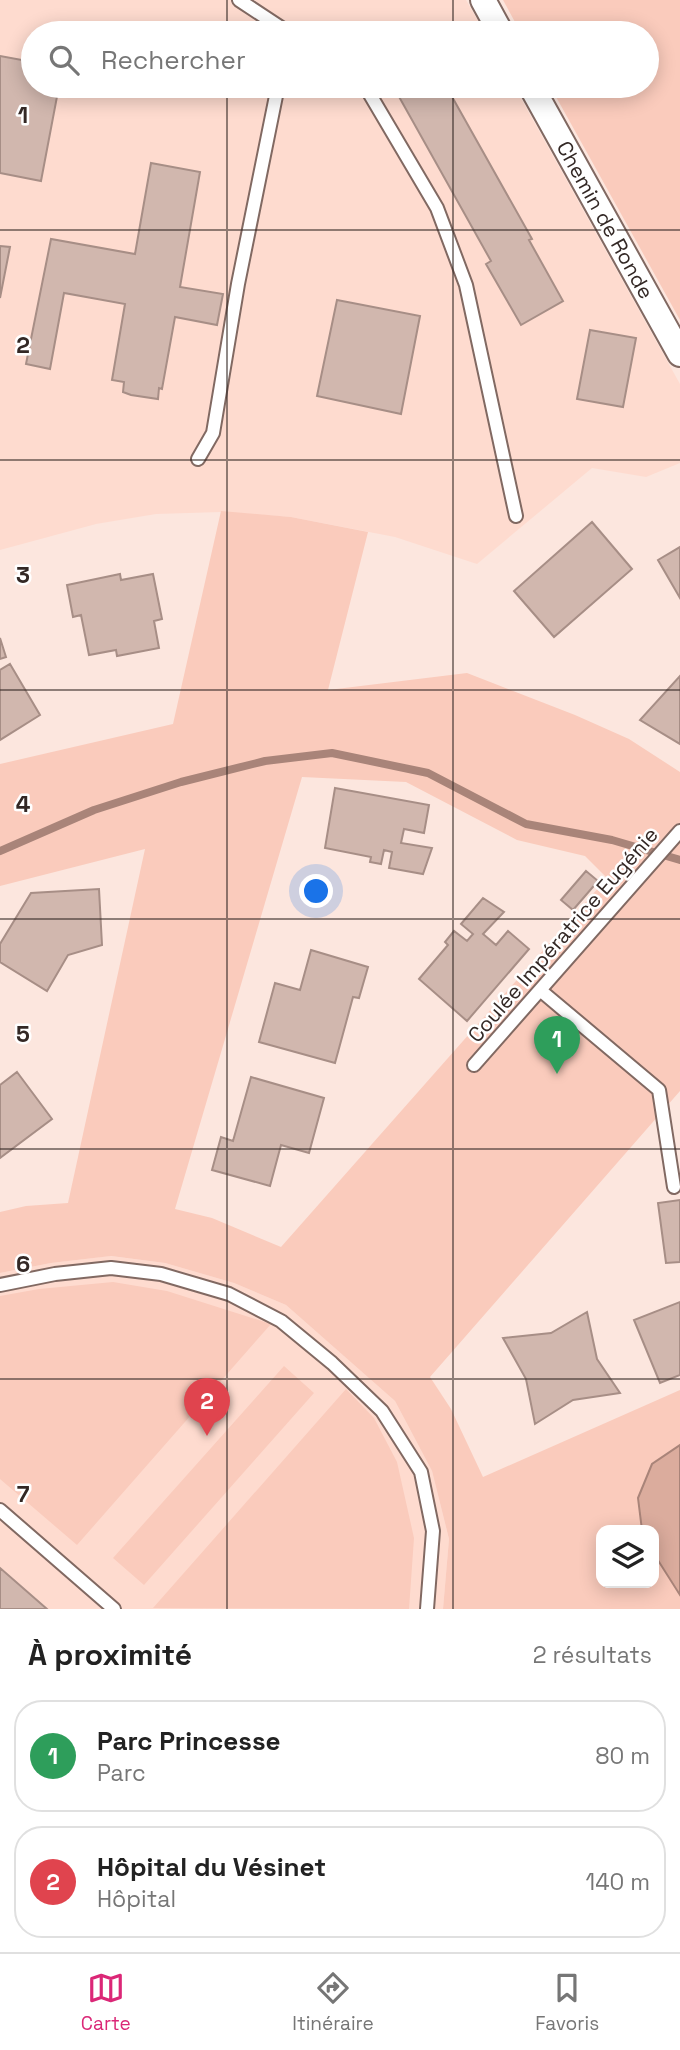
<!DOCTYPE html>
<html lang="fr">
<meta charset="utf-8">
<style>
:root{--surface:#fff;--page:#f2f2f2;--text:#222;--muted:#767676;--line:#e0e0e0;--accent:#db2777}
body{margin:0;font-family:"Space Grotesk",sans-serif;background:var(--page);color:var(--text)}
.controls{position:absolute;right:21px;bottom:21px;display:grid;overflow:hidden;border-radius:14px;box-shadow:0 4px 18px #0003}
.controls button{width:63px;height:63px;display:grid;place-items:center;padding:0;border:0;border-bottom:2px solid var(--line);background:var(--surface);color:var(--text);font:35px sans-serif}
.you{position:absolute;left:317px;top:892px;width:24px;height:24px;margin:-18px;border:5px solid #fff;border-radius:50%;background:#1a73e8;box-shadow:0 0 0 10px #1a73e833}
.badge{display:grid;place-items:center;width:46px;height:46px;border-radius:50%;background:var(--accent);color:#fff;font-size:23px;font-weight:700}
.pin{position:absolute;translate:-50% -58px;filter:drop-shadow(0 2px 4px #0008)}
.pin::after{content:'';position:absolute;top:37px;width:24px;height:21px;background:inherit;clip-path:polygon(0 0,100% 0,50% 100%)}
.list{margin:0;padding:0;list-style:none}
h2{display:flex;justify-content:space-between;align-items:center;height:91px;margin:0;padding:0 28px;font-size:30px}
h2 small{font-size:23px;font-weight:400;color:var(--muted)}
.list li{display:grid;grid-template-columns:46px 1fr auto;gap:21px;align-items:center;box-sizing:border-box;height:112px;margin:0 14px 14px;padding:0 14px;border:2px solid var(--line);border-radius:28px}
.list b{display:block;font-size:26px;white-space:nowrap}
.list p{margin:0;font-size:23px;white-space:nowrap;color:var(--muted)}
.list em{font-size:23px;font-style:normal;color:var(--muted)}
.icon{flex:none;width:38px;height:38px;fill:none;stroke:currentColor;stroke-width:2;stroke-linecap:round;stroke-linejoin:round}
.map{position:relative;flex:none;width:680px;height:1609px;overflow:hidden}
.search{position:absolute;background:var(--surface);box-shadow:0 4px 18px #0003;left:21px;right:21px;top:21px;height:77px;display:flex;align-items:center;gap:18px;box-sizing:border-box;padding:0 24px;border-radius:38px;color:var(--muted);font-size:26px}
.sheet{height:343px;background:var(--surface)}
nav{display:flex;justify-content:space-around;align-items:center;box-sizing:border-box;height:98px;border-top:2px solid var(--line);background:var(--surface);font-size:19px;color:var(--muted)}
nav a{display:grid;justify-items:center;gap:4px}
nav .on{color:var(--accent)}
.map>svg:first-child{display:block}
.built{fill:#fedbcf}
.green{fill:#facbbc;fill-rule:evenodd}
.water{fill:#dbac9d;stroke:#a98479;stroke-width:2}
.lines{fill:none;stroke-linecap:round;stroke-linejoin:round}
.stream{stroke:#a98479;stroke-width:8}
.building{fill:#d1b7ae;stroke:#a78e86;stroke-width:2}
.lane-casing{stroke:#816962;stroke-width:16}
.street-casing{stroke:#816962;stroke-width:28}
.lane{stroke:#fff;stroke-width:12}
.street{stroke:#fff;stroke-width:24}
.grid{fill:none;stroke:#332825;stroke-width:2;stroke-opacity:0.55}
.labels{text-anchor:middle;stroke-width:5;stroke-linejoin:round;paint-order:stroke}
.street-label{font-size:21px;fill:#332825;stroke:#fff}
.grid-label{font-size:23px;text-anchor:middle;font-weight:bold;fill:#332825;stroke:#fff;stroke-width:5;stroke-linejoin:round;paint-order:stroke}
</style>
<div class="map">
<svg width="680" height="1609" viewBox="0 0 680 1609">
<rect width="100%" height="100%" fill="#fce6de"/>
<path class="built" d="M0,0H466L485,33H33V86H514L680,384V463L646,477L592,468L477,564L395,537L291,517L221,512L156,514L96,524L0,550Z
M110,1256L165,1263L234,1283L286,1305L395,1401L432,1471L449,1539L443,1609H0V1273L51,1263Z"/>
<path class="green" d="M503,0H680V320L550,86H647V33H521Z
M221,511L291,517L368,532L328,690L467,673L575,715L629,739L680,772V1091L430,1377L451,1409L483,1477L680,1390V1609H443L449,1539L432,1471L395,1401L286,1305L234,1283L165,1263L111,1256L51,1263L0,1273V1212L26,1206L68,1203L145,849L0,886V764L173,724ZM302,777L406,782L517,840L585,856L607,878L281,1247L212,1218L175,1209ZM601,1530H654V1583H601Z
M113,1282L167,1291L271,1324L77,1545L0,1479V1296L39,1289Z
M284,1366L314,1393L144,1585L113,1558Z
M346,1389L374,1418L397,1462L414,1538L409,1609L153,1608Z"/>
<path class="water" d="M680,1445V1595L654,1554V1530H642L638,1498L652,1464Z"/>
<g class="lines">
<path class="stream" d="M0,851L94,810L181,782L265,761L332,753L428,773L526,824L612,840L680,860"/>
</g>
<path class="building" d="M0,56L33,62V86H59L41,181L0,173Z
M393,86H446L532,239L529,240L563,301L521,325L486,264L491,261Z
M151,163L200,172L180,287L223,294L217,325L175,317L162,389L159,388L158,399L131,395L123,392L124,382L112,380L125,304L64,293L50,369L26,364L51,239L135,254Z
M0,246L10,247L0,298Z
M337,300L420,316L401,414L317,396Z
M590,330L636,338L623,407L577,399Z
M592,522L632,569L554,637L514,591Z
M680,547V598L658,560Z
M120,574L121,580L153,574L162,619L154,621L159,648L117,656L116,650L89,655L81,615L73,617L67,585Z
M0,638L6,657L0,659Z
M10,664L40,715L0,740V670Z
M680,676V744L640,720Z
M335,788L429,805L424,833L404,829L401,843L432,848L423,874L389,868L392,852L384,850L381,864L370,862L371,857L325,848Z
M586,871L598,881L573,910L561,900Z
M99,889L102,945L68,955L47,991L0,962V944L31,893Z
M483,898L504,912L483,934L496,945L508,931L529,949L467,1021L419,979L448,945L445,942L454,931L467,941L473,934L461,924Z
M311,950L368,967L359,998L353,997L335,1063L259,1042L275,983L300,990Z
M17,1072L52,1119L0,1158V1085Z
M251,1077L324,1098L309,1153L281,1145L270,1186L212,1170L221,1137L233,1141Z
M680,1200V1262L666,1263L658,1203Z
M680,1302V1375L660,1383L634,1320Z
M587,1312L597,1359L620,1393L573,1400L535,1424L526,1379L503,1338L551,1333Z
M0,1568L47,1609H0Z"/>
<g class="lines">
<g class="lane-casing">
<path id="lane" d="M239,0L289,33
M365,86L437,208L466,285L516,516
M198,459L213,433L238,284L278,86
M540,990L659,1090L674,1187
M474,1065L680,831
M0,1285L55,1274L111,1268L161,1274L229,1294L281,1321L332,1363L382,1411L421,1472L433,1531L427,1609
M0,1510L114,1609"/>
</g>
<g class="street-casing">
<path id="street" d="M483,0L501,33
M531,86L680,354"/>
</g>
<use href="#lane" class="lane"/>
<use href="#street" class="street"/>
</g>
<path class="grid" d="M227,0V33M453,0V33M227,86V1609M453,86V1609M0,230H680M0,460H680M0,690H680M0,919H680M0,1149H680M0,1379H680"/>
<g class="labels">
<g class="street-label">
<text transform="translate(605 220) rotate(61)" y="7">Chemin de Ronde</text>
<text transform="translate(563 935) rotate(-49)" y="7">Coulée Impératrice Eugénie</text>
</g>
</g>
<g class="grid-label">
<text x="23" y="123">1</text>
<text x="23" y="353">2</text>
<text x="23" y="583">3</text>
<text x="23" y="812">4</text>
<text x="23" y="1042">5</text>
<text x="23" y="1272">6</text>
<text x="23" y="1502">7</text>
</g>
</svg>
<div class="controls">
<button><svg class="icon" aria-label="layers" viewBox="0 0 24 24"><path d="M12 4l9 5-9 5-9-5zM3 14l9 5 9-5"/></svg></button>
</div>
<div class="you"></div>
<div class="pin badge" style="left:557px;top:1074px;background:#2e9e5b">1</div>
<div class="pin badge" style="left:207px;top:1436px;background:#e0444e">2</div>
<div class="search"><svg class="icon" aria-label="search" viewBox="0 0 24 24"><circle cx="10" cy="10" r="6"/><path d="M15 15l6 6"/></svg>Rechercher</div>
</div>
<section class="sheet">
<h2>À proximité<small>2 résultats</small></h2>
<ul class="list">
<li><span class="badge" style="background:#2e9e5b">1</span><div><b>Parc Princesse</b><p>Parc</p></div><em>80 m</em></li>
<li><span class="badge" style="background:#e0444e">2</span><div><b>Hôpital du Vésinet</b><p>Hôpital</p></div><em>140 m</em></li>
</ul>
</section>
<nav>
<a class="on"><svg class="icon" aria-label="map" viewBox="0 0 24 24"><path d="M3 6l6-2 6 2 6-2v14l-6 2-6-2-6 2zM9 4v14M15 6v14"/></svg>Carte</a>
<a><svg class="icon" aria-label="directions" viewBox="0 0 24 24"><path d="M12 3l9 9-9 9-9-9zM9 14v-3h6M13 9l2 2-2 2"/></svg>Itinéraire</a>
<a><svg class="icon" aria-label="saved" viewBox="0 0 24 24"><path d="M7 4h10v16l-5-4-5 4z"/></svg>Favoris</a>
</nav>
